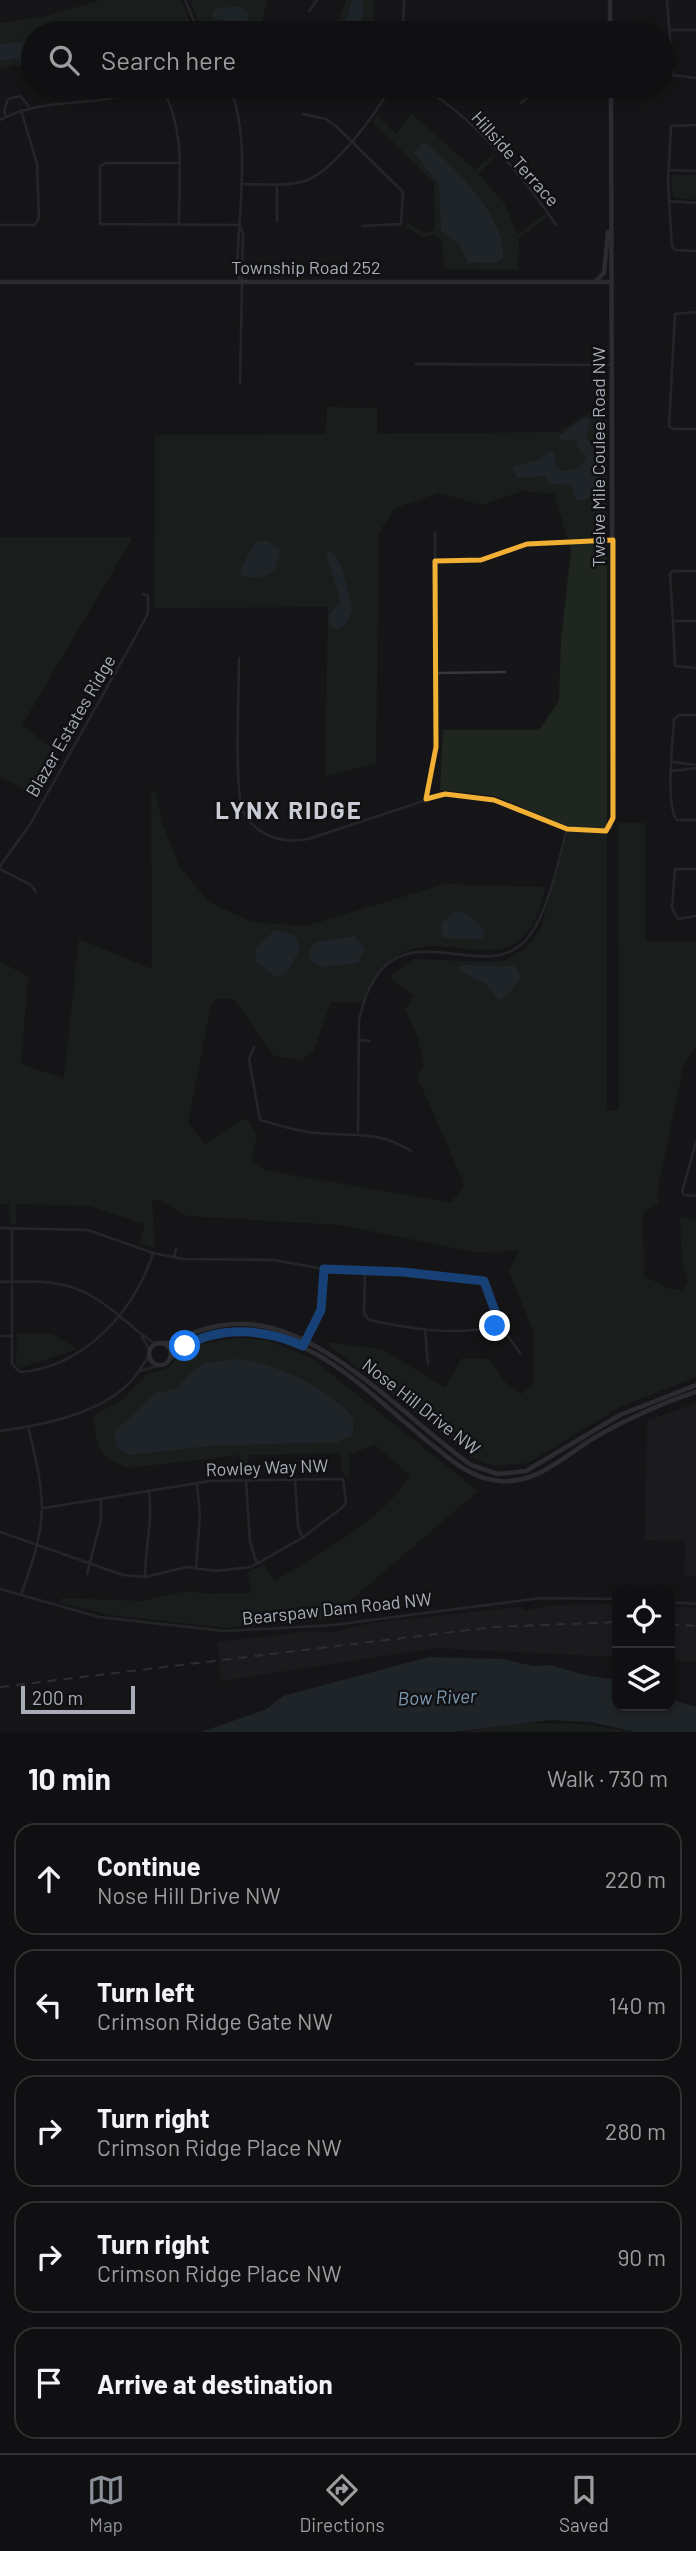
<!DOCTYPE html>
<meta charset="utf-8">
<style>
:root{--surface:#101012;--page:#19191b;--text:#f1f3f6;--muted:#9c9d9f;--line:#303032;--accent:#8c9099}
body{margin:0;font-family:Barlow,sans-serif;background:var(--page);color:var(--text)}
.controls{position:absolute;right:21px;bottom:21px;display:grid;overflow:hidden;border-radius:14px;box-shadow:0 4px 10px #0003}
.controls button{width:63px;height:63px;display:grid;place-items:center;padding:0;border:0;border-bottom:2px solid var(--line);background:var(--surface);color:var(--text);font:35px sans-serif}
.scale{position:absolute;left:21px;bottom:18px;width:114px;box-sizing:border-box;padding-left:7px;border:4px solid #a8adb8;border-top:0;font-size:19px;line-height:24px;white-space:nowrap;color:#a8adb8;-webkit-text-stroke:5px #111113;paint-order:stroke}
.stop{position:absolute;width:21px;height:21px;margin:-16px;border:5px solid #1a73e8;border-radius:50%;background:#fff}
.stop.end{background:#1a73e8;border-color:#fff;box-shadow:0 2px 7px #0008}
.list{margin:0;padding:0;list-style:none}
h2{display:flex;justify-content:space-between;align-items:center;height:91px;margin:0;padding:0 28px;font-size:30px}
h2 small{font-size:23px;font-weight:400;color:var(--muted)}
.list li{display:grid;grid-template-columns:46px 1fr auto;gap:21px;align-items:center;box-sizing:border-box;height:112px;margin:0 14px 14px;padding:0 14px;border:2px solid var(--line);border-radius:21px}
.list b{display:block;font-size:26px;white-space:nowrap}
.list p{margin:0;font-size:23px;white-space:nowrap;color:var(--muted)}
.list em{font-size:23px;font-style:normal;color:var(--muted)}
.icon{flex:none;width:38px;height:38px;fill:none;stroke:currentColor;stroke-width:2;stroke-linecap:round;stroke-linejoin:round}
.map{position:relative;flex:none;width:696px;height:1732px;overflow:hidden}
.search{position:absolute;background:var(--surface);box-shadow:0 4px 10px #0003;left:21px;right:21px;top:21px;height:77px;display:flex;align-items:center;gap:18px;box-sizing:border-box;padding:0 24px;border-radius:38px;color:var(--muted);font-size:26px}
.sheet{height:721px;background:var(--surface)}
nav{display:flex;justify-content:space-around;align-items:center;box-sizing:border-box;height:98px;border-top:2px solid var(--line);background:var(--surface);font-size:19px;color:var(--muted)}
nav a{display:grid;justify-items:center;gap:4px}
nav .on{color:var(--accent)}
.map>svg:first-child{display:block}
.built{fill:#222225}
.green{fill:#1e261f}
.water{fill:#2c353c}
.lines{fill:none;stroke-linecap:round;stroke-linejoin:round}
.street{stroke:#37383d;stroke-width:2.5}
.secondary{stroke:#45474d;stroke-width:4.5}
.rail{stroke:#4a4c52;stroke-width:2;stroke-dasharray:9 7;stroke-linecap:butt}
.route{stroke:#1a73e8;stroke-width:9}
.marked{fill:none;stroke:#f2b134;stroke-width:5;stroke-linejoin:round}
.labels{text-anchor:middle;stroke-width:5;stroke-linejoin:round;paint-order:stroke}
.street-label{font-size:18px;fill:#a8adb8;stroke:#111113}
.water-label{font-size:19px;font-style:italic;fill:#7f9bb3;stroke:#111113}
.district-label{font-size:24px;font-weight:bold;letter-spacing:2px;fill:#c9ccd4;stroke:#111113}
</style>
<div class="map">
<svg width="696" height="1732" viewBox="0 0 696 1732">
<rect width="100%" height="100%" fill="#161618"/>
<path class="built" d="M696,1403V1576H684L685,1541L645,1540L647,1421Z
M617,1604V1657L435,1648L221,1681L217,1642L303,1632H333L372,1623L520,1607L524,1611L554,1605Z
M670,1607L696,1608V1662L670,1660Z"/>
<path class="green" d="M101,0H181L195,33H33V69L14,65L0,69V23L47,16Z
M190,0H267L262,21L272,33H235L229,24H218L202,32Z
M346,0H374L373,33H334Z
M411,113L475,170L493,154L496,157L478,173L504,203L518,234L545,214L547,217L519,238L518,270L445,269L442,241L435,235L424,237L406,227L407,223L424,233L435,230L434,183L373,122L377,114L397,134Z
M675,175H696V200L673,197L671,178Z
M607,401V1111L619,1110L618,823H645V941H696V1045L683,1068L657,1192L659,1204L643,1212L644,1276L670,1289L683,1290L688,1282L682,1262L680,1217L696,1220V1377L620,1407L528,1463L493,1466L472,1457L325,1342L382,1349L445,1388L462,1358L489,1359L508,1386L521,1394L534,1383V1333L509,1271L519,1251L474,1252L340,1225L187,1216L160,1200H152L155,1248L139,1243L145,1224L89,1206L16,1204V1224H10L9,1204H0V961L28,977L21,1064L64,1078L79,939L152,969L151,790L155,791L162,822L179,866L209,902L252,922L306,926L445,884L545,887C523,1000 447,918 394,958C380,969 372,987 363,1002H331L314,1050L302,1060L274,1056L234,999H216L211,1004L188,1123L205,1144L239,1121L247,1119L257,1134L251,1161L267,1171L451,1202L463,1188V1181L417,1076L424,1067L418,1038L405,1009L414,996L390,977L414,959L488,962L506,960L526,948L541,928L569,827L495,796L440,790L443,730H539L559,701L561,639L571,550L554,494L522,491L482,505L439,493L395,508L379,532L376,763L325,777L328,607L154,608L155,435L326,434L327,407L377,408V434L559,432Z
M0,537H133L22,725L57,752L38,796L0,777Z
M17,1333L52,1334L78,1349L20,1368L16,1364Z
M238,1338L266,1340L311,1358L478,1491L329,1619L227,1628L110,1615L60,1603L62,1598L141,1601L187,1591L208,1594L252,1593L248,1572L265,1565L274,1581C312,1559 391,1514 410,1475L375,1445L349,1454V1483L348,1477L342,1473L341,1453L248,1455V1476H241L240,1455L127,1468C94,1452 99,1449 93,1416L123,1399L146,1375L168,1368L182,1353L195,1345Z
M524,1723L584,1724L633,1732H462Z"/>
<path class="water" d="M352,0H362L364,13L356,33H343Z
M238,6L247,12L251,33H240L232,22L210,17L215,9Z
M33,41V62L14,59L0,61V44Z
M423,142C450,160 512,225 502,259L495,263L468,262L459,243L441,232L439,184L414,153Z
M586,417L590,419L586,439C605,454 605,483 586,500H576L571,485L549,484L544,476L517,478L512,469L514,466L538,460L551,451L555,454V465L560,470C571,472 581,469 586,458L577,446L578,439L563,441L558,437Z
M267,540L280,550L275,570C266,577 250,581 240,574C242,565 250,552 255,543Z
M329,550C343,557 348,594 352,610L346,625L337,629L330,626L328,616L341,602L326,554Z
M456,911L464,912L483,928L485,939L442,938L441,923Z
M275,930L296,936L300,950L285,974L276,977L256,962L255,949Z
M354,936L365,949L358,963L325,967L311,962L309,950L316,942Z
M461,965L515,966L521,977L507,996L499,1000L486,984L458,970Z
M238,1359C278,1365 326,1386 353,1418V1435L337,1442L210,1446L129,1455L116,1446L115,1431L156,1393L177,1389L191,1371L205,1363Z
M429,1657L502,1659L533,1666L550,1665L585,1675L617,1680V1706H670V1699L696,1707V1732H636L591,1722L551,1720L452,1732H201L265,1710L283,1696Z"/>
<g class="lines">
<path class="street" d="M185,0L199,33
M667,0L673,75L696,78
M309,11L317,0
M570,27L608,25
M670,30H696
M403,33L404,0
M565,33L578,22L609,25
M162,86C186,134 179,173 179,225
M229,86C252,138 238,214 237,270L240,282
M421,86C473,118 522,174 556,225
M521,103L532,94L561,86
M303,114L326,119L337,127L403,192L401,224L362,226
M6,117L4,111L8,99L20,96L29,106
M0,120C47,94 100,111 147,86
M696,125L671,126L668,184L672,246L675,250L696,251
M179,163H106L100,166V224L240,225
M668,170L696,171
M240,184C261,184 285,187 305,181C334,171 377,113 391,86
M277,184V221
M669,201L696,203
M0,225H35L39,218L37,164L21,110
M696,312L675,314L669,426L673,429H696
M416,364L612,365
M240,383L243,234L240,226
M435,532V561
M673,621L670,574L673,571H696
M696,621H673L675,666L696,668
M239,658C239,687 234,791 243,811C256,836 282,844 308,839L445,794L494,800L567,829L595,832L610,828
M436,673L505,672
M696,715H679L674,719C673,740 665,805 677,820H696
M673,762L696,765
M672,771L696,768
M426,799L436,747L435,561L481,560L527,544L610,540
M0,866L29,826L137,634L148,613V596L143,594
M0,869L31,885L36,892
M696,869H675L672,908L678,919L696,916
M359,1040L370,1041
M254,1047L249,1059L260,1120C276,1124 292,1130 309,1132C348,1138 374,1128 411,1151
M358,1132L359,1020C386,897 476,987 523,943C547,920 558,862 567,829
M696,1142L682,1192L684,1195L696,1196
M0,1228L88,1230L153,1253L183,1259L273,1260L325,1269L403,1272L483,1281L500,1325C459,1337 411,1329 369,1320L364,1313L365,1271
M12,1230V1364L20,1372C83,1368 136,1310 153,1253
M174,1257L176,1249
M0,1282C34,1281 65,1279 95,1298C117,1311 134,1331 156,1344
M500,1325L520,1353
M425,1329L428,1364
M0,1336H13
M142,1337L150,1351
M307,1339L321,1310L325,1269
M140,1371L161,1365
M0,1431C42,1425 96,1415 127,1385C137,1376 142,1365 150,1355
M295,1479L298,1526L302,1537
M246,1481L250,1542L257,1564
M0,1532L123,1575L145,1577L187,1567L216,1571L251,1567L302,1538L343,1507L346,1502L343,1479L210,1481L44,1508
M196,1568L200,1515L197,1484
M87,1574L101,1520V1501
M145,1577C145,1548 153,1520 149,1490
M0,1589L99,1617L225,1631L333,1625L541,1598L617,1599
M21,1595C48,1519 47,1505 28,1426
M670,1602L696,1604"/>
<path class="secondary" d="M610,0V33
M0,282H611
M595,282L604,273L608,232
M610,827L613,818L611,86
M163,1343C176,1344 186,1336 198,1331C214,1326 229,1323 246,1324C325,1327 407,1420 471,1465L498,1474L526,1471L620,1415L696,1385
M149 1354a11 11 0 1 1 22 0a11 11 0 1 1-22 0Z
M171,1358C181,1342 204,1335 222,1333C308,1321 373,1399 435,1447C455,1463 473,1479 500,1481C539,1484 567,1453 599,1435C630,1418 662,1403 696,1392"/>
<path class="rail" d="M670,1624L696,1626
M0,1687L493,1627L617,1622"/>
</g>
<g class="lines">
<path class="route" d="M185,1346C222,1325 265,1329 303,1346L321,1310L324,1269L403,1272L484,1281L500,1325L495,1326"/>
</g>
<path d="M0 0H696V1732H0ZM613,540V818L606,831L567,829L494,800L445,794L426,799L436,747L435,561L481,560L527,544Z" fill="#161618" fill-opacity=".55" fill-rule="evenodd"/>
<path class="marked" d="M613,540V818L606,831L567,829L494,800L445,794L426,799L436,747L435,561L481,560L527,544Z"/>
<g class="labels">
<g class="street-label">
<text transform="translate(515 159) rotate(48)" y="6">Hillside Terrace</text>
<text x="306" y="274">Township Road 252</text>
<text transform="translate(599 457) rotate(-90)" y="6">Twelve Mile Coulee Road NW</text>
<text transform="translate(71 726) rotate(-60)" y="6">Blazer Estates Ridge</text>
<text transform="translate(421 1407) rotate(38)" y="6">Nose Hill Drive NW</text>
<text transform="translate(267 1468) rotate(-2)" y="6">Rowley Way NW</text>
<text transform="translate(337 1609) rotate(-6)" y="6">Bearspaw Dam Road NW</text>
</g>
<g class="water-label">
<text transform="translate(437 1697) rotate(-2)" y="7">Bow River</text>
</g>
<g class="district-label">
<text x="289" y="819">LYNX RIDGE</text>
</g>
</g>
</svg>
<div class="controls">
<button><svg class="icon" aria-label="locate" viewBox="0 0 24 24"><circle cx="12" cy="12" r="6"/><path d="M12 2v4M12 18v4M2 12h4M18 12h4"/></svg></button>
<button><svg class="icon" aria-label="layers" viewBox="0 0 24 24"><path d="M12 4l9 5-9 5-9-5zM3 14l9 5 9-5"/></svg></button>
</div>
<div class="scale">200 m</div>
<div class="stop" style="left:185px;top:1346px"></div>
<div class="stop end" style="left:495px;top:1326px"></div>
<div class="search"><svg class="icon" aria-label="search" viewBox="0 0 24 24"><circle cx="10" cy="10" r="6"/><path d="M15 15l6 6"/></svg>Search here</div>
</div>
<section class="sheet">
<h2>10 min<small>Walk · 730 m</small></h2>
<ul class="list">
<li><svg class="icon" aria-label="ahead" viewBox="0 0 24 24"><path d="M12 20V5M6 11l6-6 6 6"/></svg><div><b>Continue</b><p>Nose Hill Drive NW</p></div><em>220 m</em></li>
<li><svg class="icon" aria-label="left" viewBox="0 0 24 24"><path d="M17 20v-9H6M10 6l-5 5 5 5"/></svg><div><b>Turn left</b><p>Crimson Ridge Gate NW</p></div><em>140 m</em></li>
<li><svg class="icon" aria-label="right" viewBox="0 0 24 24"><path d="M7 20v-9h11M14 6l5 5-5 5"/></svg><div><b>Turn right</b><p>Crimson Ridge Place NW</p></div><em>280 m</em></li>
<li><svg class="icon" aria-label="right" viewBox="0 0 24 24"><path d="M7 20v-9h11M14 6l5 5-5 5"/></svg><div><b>Turn right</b><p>Crimson Ridge Place NW</p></div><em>90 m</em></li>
<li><svg class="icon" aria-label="arrive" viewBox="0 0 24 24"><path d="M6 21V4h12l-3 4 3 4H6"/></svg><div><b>Arrive at destination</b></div></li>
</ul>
</section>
<nav>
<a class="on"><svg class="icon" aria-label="map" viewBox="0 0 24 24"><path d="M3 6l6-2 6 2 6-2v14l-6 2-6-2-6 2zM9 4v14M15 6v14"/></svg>Map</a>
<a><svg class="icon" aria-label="directions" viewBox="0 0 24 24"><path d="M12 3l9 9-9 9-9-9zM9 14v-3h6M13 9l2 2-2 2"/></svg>Directions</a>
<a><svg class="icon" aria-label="saved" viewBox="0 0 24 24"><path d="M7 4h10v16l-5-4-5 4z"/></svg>Saved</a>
</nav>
